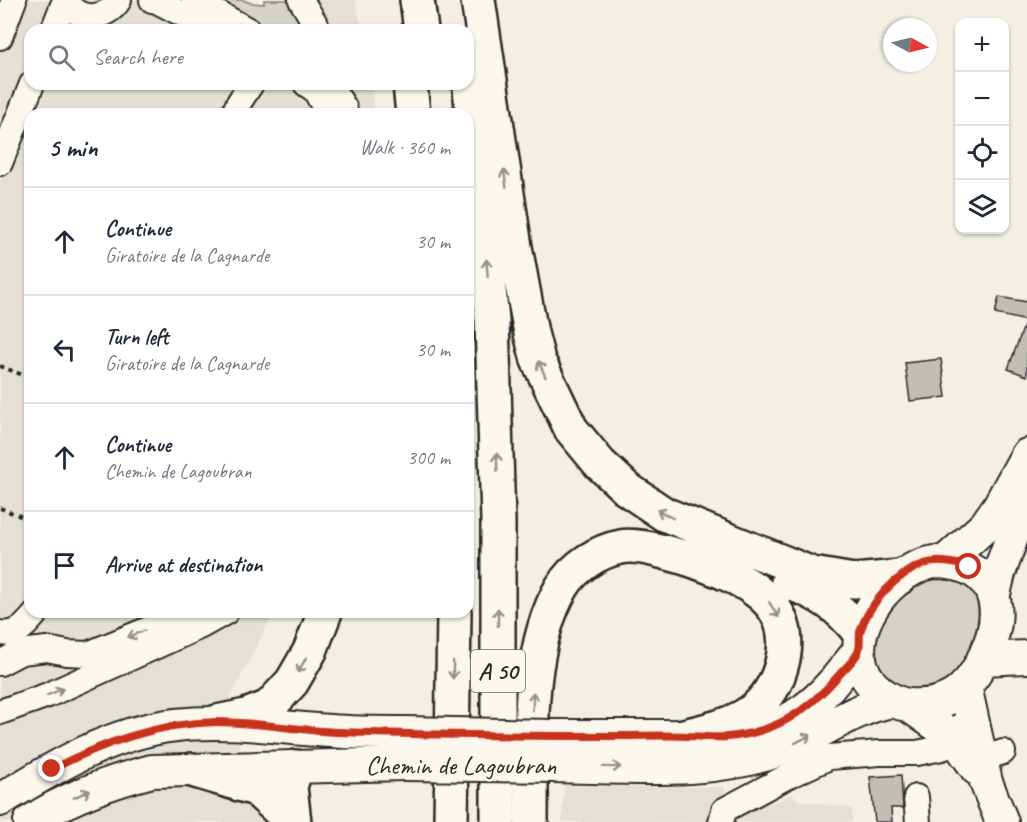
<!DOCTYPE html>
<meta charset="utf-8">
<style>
:root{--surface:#fff;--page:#f2f2f3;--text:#1f2937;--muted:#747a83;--line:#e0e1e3}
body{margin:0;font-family:Caveat,sans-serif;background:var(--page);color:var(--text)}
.controls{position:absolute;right:18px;top:18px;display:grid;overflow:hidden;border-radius:12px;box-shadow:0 2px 4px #0004}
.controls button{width:54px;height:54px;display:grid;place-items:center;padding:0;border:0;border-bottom:2px solid var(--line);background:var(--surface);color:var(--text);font:30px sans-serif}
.compass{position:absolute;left:883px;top:18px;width:54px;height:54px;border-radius:50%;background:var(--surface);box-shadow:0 2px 4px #0004;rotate:97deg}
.stop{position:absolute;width:18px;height:18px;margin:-14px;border:4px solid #c8321e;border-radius:50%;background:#fff}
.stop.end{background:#c8321e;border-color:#fff;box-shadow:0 2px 6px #0008}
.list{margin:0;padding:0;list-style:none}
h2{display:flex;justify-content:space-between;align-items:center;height:78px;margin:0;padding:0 24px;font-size:26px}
h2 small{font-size:20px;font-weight:400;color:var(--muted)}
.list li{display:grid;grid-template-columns:39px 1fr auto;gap:18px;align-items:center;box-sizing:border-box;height:108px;padding:0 24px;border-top:2px solid var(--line)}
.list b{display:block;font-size:22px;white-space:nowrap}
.list p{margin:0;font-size:20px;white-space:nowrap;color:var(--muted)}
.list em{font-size:20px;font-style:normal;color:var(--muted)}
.icon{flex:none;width:33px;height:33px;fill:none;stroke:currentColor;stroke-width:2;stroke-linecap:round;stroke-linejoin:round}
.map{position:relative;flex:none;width:1027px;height:822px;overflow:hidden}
.search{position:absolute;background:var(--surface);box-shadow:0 2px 4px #0004;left:24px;top:24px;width:450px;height:66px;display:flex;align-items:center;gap:15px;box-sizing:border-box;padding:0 21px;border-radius:18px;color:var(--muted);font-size:22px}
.panel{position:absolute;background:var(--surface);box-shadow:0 2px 4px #0004;left:24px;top:108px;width:450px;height:510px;border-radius:18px}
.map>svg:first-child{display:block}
.built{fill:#e4e0d6}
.green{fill:#d5d2c9;stroke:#807e7a;stroke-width:1.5}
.building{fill:#c0beb6;stroke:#2b2b2b;stroke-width:1.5}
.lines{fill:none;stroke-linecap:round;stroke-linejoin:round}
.minor-casing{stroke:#2b2b2b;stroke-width:28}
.major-casing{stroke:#2b2b2b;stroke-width:36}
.highway-casing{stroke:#2b2b2b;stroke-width:38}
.path{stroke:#2b2b2b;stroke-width:4;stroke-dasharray:4.5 4.5;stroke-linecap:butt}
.minor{stroke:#fbf7ec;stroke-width:24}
.major{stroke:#fbf7ec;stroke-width:32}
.highway{stroke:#fbf7ec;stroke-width:33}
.major-bridge-casing{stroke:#2b2b2b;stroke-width:36;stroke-linecap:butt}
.major-bridge{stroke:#fbf7ec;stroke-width:32}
.oneway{stroke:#93918c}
.route{stroke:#c8321e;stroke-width:8}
.labels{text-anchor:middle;stroke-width:4.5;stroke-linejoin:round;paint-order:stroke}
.shield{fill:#fbf7ec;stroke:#696865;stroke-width:1.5}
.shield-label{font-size:24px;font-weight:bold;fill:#2b2b2b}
.street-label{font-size:26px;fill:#2b2b2b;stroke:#fbf7ec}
</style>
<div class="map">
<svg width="1027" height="822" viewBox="0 0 1027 822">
<rect width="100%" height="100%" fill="#f3efe4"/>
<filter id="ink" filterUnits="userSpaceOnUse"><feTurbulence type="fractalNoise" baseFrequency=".0167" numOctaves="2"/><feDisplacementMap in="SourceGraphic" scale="12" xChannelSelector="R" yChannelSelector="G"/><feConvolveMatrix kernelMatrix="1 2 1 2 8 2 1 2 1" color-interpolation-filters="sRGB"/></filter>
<g filter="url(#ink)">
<path class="built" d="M0,0H214L269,30H30V84H371L375,114H30V612H274L230,698L249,794L261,822H0Z
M295,0H355L363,30H309Z
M564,786L724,787L733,813L732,822H562Z
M791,794L800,801L852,808V822H738L740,810L782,800Z"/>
<path class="green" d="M214,0H243L251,3L264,4V0H295L309,30H269Z
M928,577H958L978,597L983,621L978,641L958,670L939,686L915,692L889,682L875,660L877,629L906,591Z"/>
<path class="building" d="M999,297L1027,302V321L995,314Z
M1025,323L1027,324V376L1008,369Z
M941,359L946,397L910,401L905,363Z
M901,775L903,808H891L892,822H875L870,777Z"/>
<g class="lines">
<g class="minor-casing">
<path id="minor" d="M66,0C77,23 107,20 119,0
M152,0L157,1L213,30
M194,0L248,30
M301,0L316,25L317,30
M53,30L65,0
M0,37L14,0
M306,84L315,90L328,114
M329,84L344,107L346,114
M234,114L238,104L251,84
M0,163L32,84
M0,633C18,636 26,625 37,612
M0,663L21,652L47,649L67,653L88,654L190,612
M0,712L48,695L201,626L226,612
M980,760L1003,752
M916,797L918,822
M721,822L724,810L788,776L829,757L880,753H917L942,748L950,744L963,724"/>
</g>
<g class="major-casing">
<path id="major" d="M934,562C993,562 1008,604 986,653C979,669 969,686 953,696C940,704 924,706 909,705C897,704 889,699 880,692C829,651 881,571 934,562Z
M945,562L985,526L999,506L1027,455
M994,594L999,573L1027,496
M983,659L1027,657
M965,686L986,782L1002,822
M908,705L955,738L977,769
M554,736C591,736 627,736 664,736C716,736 760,743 805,709C826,694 842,672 858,652
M553,766C626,767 713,776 782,749C820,735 851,709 891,701
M0,800C54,767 112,732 176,725C228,719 280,728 331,731C356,733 380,733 405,733
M30,822C68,797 109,782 152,771L404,764"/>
</g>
<g class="highway-casing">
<path id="highway" d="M417,0L421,30
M478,0L515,247L531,333L538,360L571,429L600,464L627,489L664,514L812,574L854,581L900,577
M410,84L413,114
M470,87L492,321L498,521V822
M788,582C820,594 839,606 860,633
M217,722L246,716L269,707L292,682L310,651L325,612
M192,770L256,789L292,822
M294,822L290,787L296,767
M451,822L454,612
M531,822C532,748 524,651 562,587C574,567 598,551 621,547C637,543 676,555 692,560C742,578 800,601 781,667C766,717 730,725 684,736"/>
</g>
<path class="path" d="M0,366L30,378
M0,508L30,520"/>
<use href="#minor" class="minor"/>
<use href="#major" class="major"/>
<use href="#highway" class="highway"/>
<g class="major-bridge-casing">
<path id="major-bridge" d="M405,733L554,736
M404,764L553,766"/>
</g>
<use href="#major-bridge" class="major-bridge"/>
</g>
<defs><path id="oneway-shaft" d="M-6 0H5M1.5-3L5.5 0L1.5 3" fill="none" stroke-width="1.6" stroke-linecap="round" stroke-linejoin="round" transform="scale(1.5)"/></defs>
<g class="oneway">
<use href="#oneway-shaft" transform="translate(505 178) rotate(-98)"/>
<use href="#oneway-shaft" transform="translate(487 268) rotate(-95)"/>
<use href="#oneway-shaft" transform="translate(542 369) rotate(-113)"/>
<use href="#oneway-shaft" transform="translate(497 462) rotate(-92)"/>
<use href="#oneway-shaft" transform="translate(665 514) rotate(-152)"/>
<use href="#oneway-shaft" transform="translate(774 610) rotate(58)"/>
<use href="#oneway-shaft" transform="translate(498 617) rotate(-90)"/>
<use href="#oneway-shaft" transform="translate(136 634) rotate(157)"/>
<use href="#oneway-shaft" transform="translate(302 665) rotate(120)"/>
<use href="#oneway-shaft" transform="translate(453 670) rotate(91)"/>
<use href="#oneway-shaft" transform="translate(55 692) rotate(-23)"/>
<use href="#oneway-shaft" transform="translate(533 701) rotate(-89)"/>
<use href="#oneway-shaft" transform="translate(803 739) rotate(-27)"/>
<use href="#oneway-shaft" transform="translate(612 767) rotate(1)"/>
<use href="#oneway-shaft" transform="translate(82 794) rotate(-24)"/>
</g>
</g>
<g class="lines" filter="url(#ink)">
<path class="route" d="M52,769C103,743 157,723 216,722C256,722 297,730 337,732C431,735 526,736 621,736C643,736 665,735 687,736C700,736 714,738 727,737C775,733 808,711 839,675C844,669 855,660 858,652C861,646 859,638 860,632C869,603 896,574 924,564C938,559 955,563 969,567"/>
</g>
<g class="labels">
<rect class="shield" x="471" y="650" width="54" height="42" rx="4.5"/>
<g class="shield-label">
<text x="498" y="679">A 50</text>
</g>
<g class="street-label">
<text x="461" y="774">Chemin de Lagoubran</text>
</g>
</g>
</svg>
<div class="controls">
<button>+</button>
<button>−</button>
<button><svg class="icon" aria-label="locate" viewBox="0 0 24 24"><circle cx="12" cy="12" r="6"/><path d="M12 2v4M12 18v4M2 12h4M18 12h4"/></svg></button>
<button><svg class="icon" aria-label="layers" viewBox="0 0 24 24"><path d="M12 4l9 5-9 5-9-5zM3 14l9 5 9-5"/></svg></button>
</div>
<svg class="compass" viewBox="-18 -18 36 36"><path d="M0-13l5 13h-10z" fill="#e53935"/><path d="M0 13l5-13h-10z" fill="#747a83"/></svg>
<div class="stop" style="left:969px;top:567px"></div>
<div class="stop end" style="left:52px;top:769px"></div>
<div class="search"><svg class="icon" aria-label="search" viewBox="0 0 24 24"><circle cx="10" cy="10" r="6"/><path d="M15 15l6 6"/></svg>Search here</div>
<section class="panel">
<h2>5 min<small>Walk · 360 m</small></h2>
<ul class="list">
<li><svg class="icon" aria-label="ahead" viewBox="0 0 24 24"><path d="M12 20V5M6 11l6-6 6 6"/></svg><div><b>Continue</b><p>Giratoire de la Cagnarde</p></div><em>30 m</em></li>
<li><svg class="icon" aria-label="left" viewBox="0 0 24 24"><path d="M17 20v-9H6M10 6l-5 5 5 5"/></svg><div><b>Turn left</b><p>Giratoire de la Cagnarde</p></div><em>30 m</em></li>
<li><svg class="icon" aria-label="ahead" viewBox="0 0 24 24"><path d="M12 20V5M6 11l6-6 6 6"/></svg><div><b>Continue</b><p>Chemin de Lagoubran</p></div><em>300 m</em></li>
<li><svg class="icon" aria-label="arrive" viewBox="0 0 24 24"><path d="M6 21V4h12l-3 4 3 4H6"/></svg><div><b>Arrive at destination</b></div></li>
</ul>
</section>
</div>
